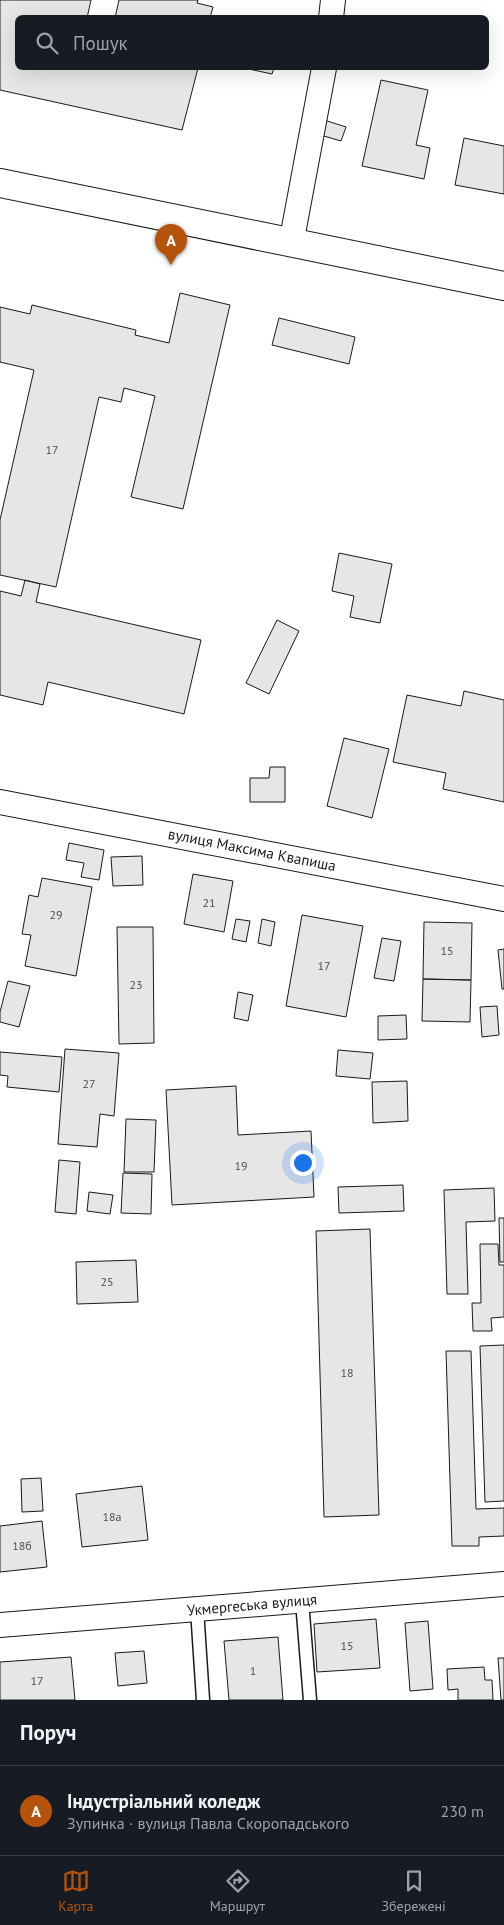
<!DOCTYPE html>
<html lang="uk">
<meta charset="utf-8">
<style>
:root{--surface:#171b24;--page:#242831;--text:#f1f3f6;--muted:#9ea1a6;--line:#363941;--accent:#b45309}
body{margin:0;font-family:"PT Sans",sans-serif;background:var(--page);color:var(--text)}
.you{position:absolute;left:302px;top:1162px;width:18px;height:18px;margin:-12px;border:4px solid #fff;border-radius:50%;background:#1a73e8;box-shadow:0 0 0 8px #1a73e833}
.badge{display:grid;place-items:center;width:32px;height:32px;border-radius:50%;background:var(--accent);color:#fff;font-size:16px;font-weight:700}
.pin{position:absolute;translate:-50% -41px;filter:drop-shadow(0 1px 2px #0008)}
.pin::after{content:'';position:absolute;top:26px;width:18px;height:15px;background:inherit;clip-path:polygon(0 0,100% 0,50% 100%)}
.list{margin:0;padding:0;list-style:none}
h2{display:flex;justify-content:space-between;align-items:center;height:65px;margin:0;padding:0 20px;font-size:21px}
h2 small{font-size:16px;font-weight:400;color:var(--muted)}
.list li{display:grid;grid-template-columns:32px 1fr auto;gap:15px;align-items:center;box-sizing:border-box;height:90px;padding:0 20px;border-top:1px solid var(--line)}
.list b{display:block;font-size:19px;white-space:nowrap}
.list p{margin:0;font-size:16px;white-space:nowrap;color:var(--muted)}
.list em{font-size:16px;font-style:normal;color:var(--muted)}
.icon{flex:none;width:28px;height:28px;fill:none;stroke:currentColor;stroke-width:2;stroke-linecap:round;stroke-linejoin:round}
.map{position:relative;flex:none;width:504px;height:1700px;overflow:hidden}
.search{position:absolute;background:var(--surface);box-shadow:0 5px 20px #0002;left:15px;right:15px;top:15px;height:55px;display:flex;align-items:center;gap:12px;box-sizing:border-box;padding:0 18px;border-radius:8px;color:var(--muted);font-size:19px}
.sheet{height:155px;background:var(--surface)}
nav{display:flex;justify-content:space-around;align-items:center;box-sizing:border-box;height:70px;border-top:1px solid var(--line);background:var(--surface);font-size:14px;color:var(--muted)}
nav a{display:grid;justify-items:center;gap:2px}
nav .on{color:var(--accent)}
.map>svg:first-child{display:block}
.building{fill:#e6e6e6;stroke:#1a1a1a}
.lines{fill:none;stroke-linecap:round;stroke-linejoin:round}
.service-casing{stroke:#1a1a1a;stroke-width:15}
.minor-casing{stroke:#1a1a1a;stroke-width:26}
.tertiary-casing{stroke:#1a1a1a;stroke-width:30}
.service{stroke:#fff;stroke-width:12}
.minor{stroke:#fff;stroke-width:24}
.tertiary{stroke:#fff;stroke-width:28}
.labels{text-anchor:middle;stroke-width:4;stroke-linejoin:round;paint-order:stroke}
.number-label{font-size:12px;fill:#4d4d4d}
.street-label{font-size:15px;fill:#1a1a1a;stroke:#fff}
</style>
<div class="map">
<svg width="504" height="1700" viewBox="0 0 504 1700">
<rect width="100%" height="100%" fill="#fff"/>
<path class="building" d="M0,0H91L87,18H18V68H198L182,130L0,90Z
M119,0H198L197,3L213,7L210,18H115Z
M244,68H274L272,74Z
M381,80L428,90L416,145L430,148L424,179L362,166Z
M321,119L346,127L341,141L317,134Z
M464,138L504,146V194L455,185Z
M180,293L230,305L183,509L131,497L155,396L124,388L121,402L99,397L56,587L0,575V520L34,370L0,362V307L30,314L32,305L136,330L135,335L169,343Z
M279,318L355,337L349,364L272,345Z
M339,553L392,564L380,623L350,617L354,596L332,591Z
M25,580L40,584L36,602L201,640L184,714L48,682L43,705L0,695V591L21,596Z
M277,620L299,631L269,694L246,683Z
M464,691L504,700V802L443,789L446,773L393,762L407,695L461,706Z
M344,738L389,749L372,818L327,806Z
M270,767H285V802H250V778H269Z
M69,843L104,850L99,880L81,877L84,863L66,860Z
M142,856L143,885L113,886L111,857Z
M193,874L233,881L224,932L184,924Z
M42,878L92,887L76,976L25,966L31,935L22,934L29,895L38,897Z
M302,915L363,926L346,1017L286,1006Z
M236,919L250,921L246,942L232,939Z
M262,919L275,922L271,946L258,943Z
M424,922L472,923L471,980L423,979Z
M117,927H153L154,1043L119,1044Z
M382,938L401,941L394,981L374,978Z
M504,949V989H502L498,950Z
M423,979L471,980L470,1022L422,1021Z
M8,981L30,986L19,1027L0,1022V1012Z
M238,992L253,995L248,1021L234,1018Z
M497,1006L499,1035L482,1037L480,1007Z
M406,1015L407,1039L378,1040V1016Z
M65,1049L119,1053L114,1116L100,1114L97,1147L58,1144Z
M338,1050L373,1053L370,1079L336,1076Z
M0,1052L62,1057L59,1092L7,1087L8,1076L0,1075Z
M407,1081L408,1121L373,1123L372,1082Z
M236,1086L238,1135L311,1131L314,1197L172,1205L166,1090Z
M126,1119L156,1120L154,1172H124Z
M59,1160L80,1162L76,1214L55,1212Z
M123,1173L152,1174L151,1214L121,1213Z
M403,1185L404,1211L339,1213L338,1187Z
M494,1188L495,1221L466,1222L468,1294H447L444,1190Z
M89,1192L113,1195L110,1214L87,1211Z
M499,1218H504V1262H500Z
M370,1229L379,1515L324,1517L316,1231Z
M480,1244H498L499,1265H504V1317L491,1318L492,1331H473L472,1303H481Z
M136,1260L138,1302L77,1304L76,1262Z
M504,1345V1501L485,1502L480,1346Z
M446,1351H471L476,1509L504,1508V1536L479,1537V1546H452Z
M41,1478L43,1511L22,1512L21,1479Z
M142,1486L148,1540L82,1547L76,1494Z
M42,1521L47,1567L0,1572V1526Z
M376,1619L380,1668L317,1672L314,1624Z
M428,1621L433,1689L410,1691L405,1623Z
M278,1637L283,1700H229L224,1641Z
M144,1651L147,1683L118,1686L115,1653Z
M71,1657L75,1700H0V1662Z
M498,1658H504V1700H501Z
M484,1667L485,1680H492L493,1700H458V1689L448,1690L447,1669Z"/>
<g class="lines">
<g class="service-casing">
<path id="service" d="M302,1601L310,1700
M197,1609L203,1700"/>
</g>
<g class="minor-casing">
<path id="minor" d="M331,18L333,0
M291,244L324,68
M0,802L504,899
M0,1625L504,1584"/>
</g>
<g class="tertiary-casing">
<path id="tertiary" d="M0,183L504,286"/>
</g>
<use href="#service" class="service"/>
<use href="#minor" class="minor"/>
<use href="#tertiary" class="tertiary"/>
</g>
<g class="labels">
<g class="number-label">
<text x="52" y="454">17</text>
<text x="209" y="907">21</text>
<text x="56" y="919">29</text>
<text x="447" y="955">15</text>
<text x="324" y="970">17</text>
<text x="136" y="989">23</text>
<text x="89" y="1088">27</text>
<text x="241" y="1170">19</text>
<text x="107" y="1286">25</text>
<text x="347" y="1377">18</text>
<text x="112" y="1521">18а</text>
<text x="22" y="1550">18б</text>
<text x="347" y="1650">15</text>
<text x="253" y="1675">1</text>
<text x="37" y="1685">17</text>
</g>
<g class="street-label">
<text transform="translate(252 850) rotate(11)" y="5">вулиця Максима Квапиша</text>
<text transform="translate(252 1605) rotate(-5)" y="5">Укмергеська вулиця</text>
</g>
</g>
</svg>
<div class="you"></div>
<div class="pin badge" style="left:171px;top:265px">A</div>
<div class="search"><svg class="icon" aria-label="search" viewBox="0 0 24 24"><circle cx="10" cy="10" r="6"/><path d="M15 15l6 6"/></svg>Пошук</div>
</div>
<section class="sheet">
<h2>Поруч<small></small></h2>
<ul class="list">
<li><span class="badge">A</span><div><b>Індустріальний коледж</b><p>Зупинка · вулиця Павла Скоропадського</p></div><em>230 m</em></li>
</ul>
</section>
<nav>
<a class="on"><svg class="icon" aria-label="map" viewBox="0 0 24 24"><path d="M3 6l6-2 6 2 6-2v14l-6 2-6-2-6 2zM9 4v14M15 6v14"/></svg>Карта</a>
<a><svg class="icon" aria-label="directions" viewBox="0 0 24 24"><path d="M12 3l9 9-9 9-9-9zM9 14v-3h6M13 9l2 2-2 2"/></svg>Маршрут</a>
<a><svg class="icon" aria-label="saved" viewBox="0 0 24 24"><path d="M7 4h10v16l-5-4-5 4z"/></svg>Збережені</a>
</nav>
